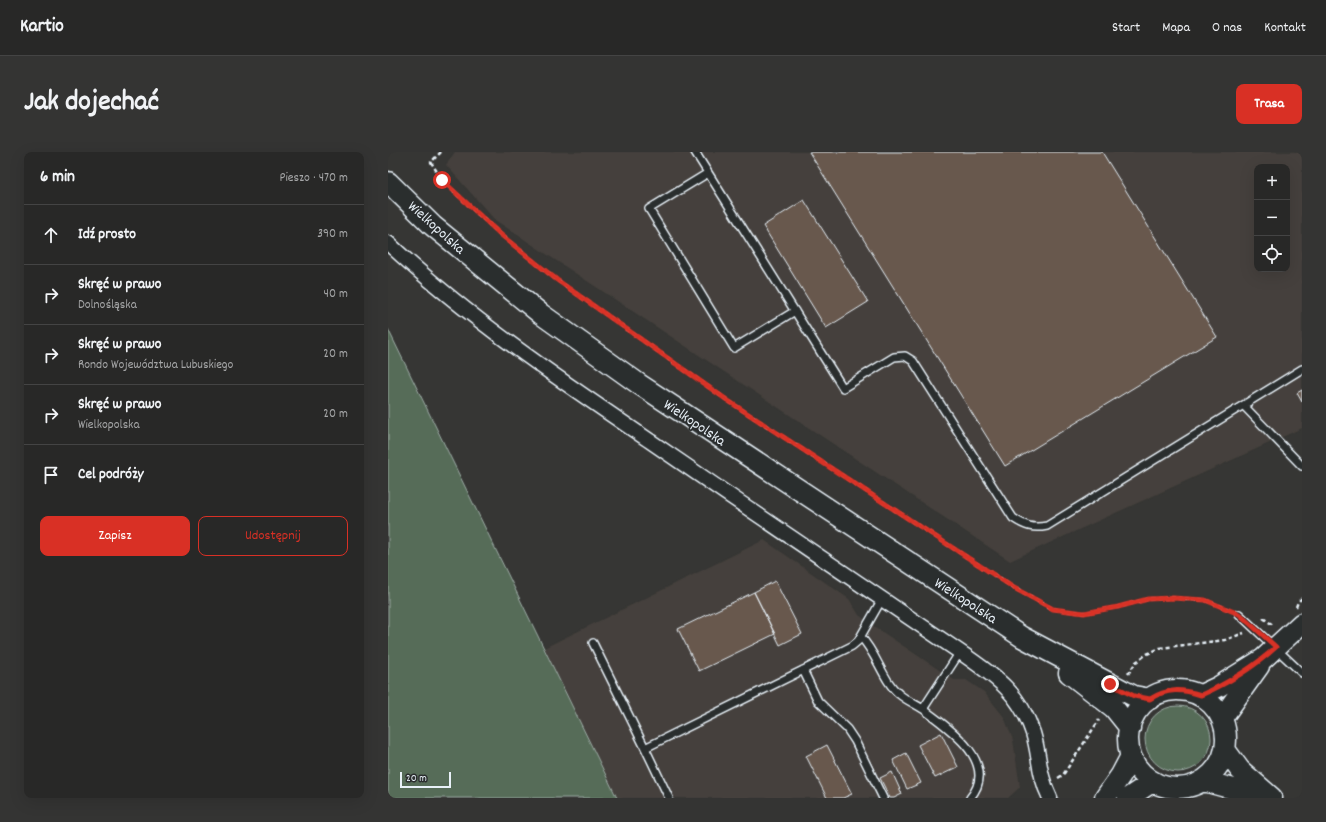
<!DOCTYPE html>
<html lang="pl">
<meta charset="utf-8">
<style>
:root{--surface:#282827;--page:#343433;--text:#f1f3f6;--muted:#a5a6a7;--line:#444;--accent:#d93025}
body{margin:0;font-family:Dekko,sans-serif;background:var(--page);color:var(--text)}
.controls{position:absolute;right:12px;top:12px;display:grid;overflow:hidden;border-radius:8px;box-shadow:0 4px 16px #0002}
.controls button{width:36px;height:36px;display:grid;place-items:center;padding:0;border:0;border-bottom:1px solid var(--line);background:var(--surface);color:var(--text);font:20px sans-serif}
.scale{position:absolute;left:12px;bottom:10px;width:51px;box-sizing:border-box;padding-left:4px;border:2px solid #e8f1f8;border-top:0;font-size:11px;line-height:14px;white-space:nowrap;color:#e8f1f8;-webkit-text-stroke:3px #2a2d2e;paint-order:stroke}
.stop{position:absolute;width:12px;height:12px;margin:-9px;border:3px solid #d93025;border-radius:50%;background:#fff}
.stop.end{background:#d93025;border-color:#fff;box-shadow:0 1px 4px #0008}
.list{margin:0;padding:0;list-style:none}
h2{display:flex;justify-content:space-between;align-items:center;height:52px;margin:0;padding:0 16px;font-size:17px}
h2 small{font-size:13px;font-weight:400;color:var(--muted)}
.list li{display:grid;grid-template-columns:26px 1fr auto;gap:12px;align-items:center;box-sizing:border-box;height:60px;padding:0 16px;border-top:1px solid var(--line)}
.list b{display:block;font-size:15px;white-space:nowrap}
.list p{margin:0;font-size:13px;white-space:nowrap;color:var(--muted)}
.list em{font-size:13px;font-style:normal;color:var(--muted)}
.actions{display:flex;gap:8px;padding:12px 16px}
.actions a{flex:1;padding:9px 0;border:1px solid var(--accent);border-radius:8px;text-align:center;font-size:14px;color:var(--accent)}
.actions .main{background:var(--accent);color:#fff}
.icon{flex:none;width:22px;height:22px;fill:none;stroke:currentColor;stroke-width:2;stroke-linecap:round;stroke-linejoin:round}
.map{position:relative;flex:none;width:914px;height:646px;overflow:hidden;border-radius:8px}
header{display:flex;align-items:center;gap:24px;box-sizing:border-box;height:56px;padding:0 20px;background:var(--surface);border-bottom:1px solid var(--line)}
header strong{font-size:19px}
nav{display:flex;gap:22px;margin-inline-start:auto;font-size:14px}
.intro{display:flex;align-items:center;justify-content:space-between;box-sizing:border-box;height:96px;padding:0 24px}
h1{margin:0;font-size:28px}
.button{padding:10px 18px;border-radius:8px;background:var(--accent);color:#fff;font-size:14px;font-weight:700}
main{display:flex;gap:24px;padding:0 24px}
aside{flex:1;background:var(--surface);border-radius:8px;box-shadow:0 4px 16px #0002}
.map>svg:first-child{display:block}
.built{fill:#45403c;fill-rule:evenodd}
.green{fill:#566c58;stroke:#9faea8}
.building{fill:#67584e;stroke:#e8f1f8}
.lines{fill:none;stroke-linecap:round;stroke-linejoin:round}
.lane-casing{stroke:#e8f1f8;stroke-width:10}
.street-casing{stroke:#e8f1f8;stroke-width:17}
.secondary-casing{stroke:#e8f1f8;stroke-width:23}
.path{stroke:#e8f1f8;stroke-width:2.5;stroke-dasharray:4 3;stroke-linecap:butt}
.lane{stroke:#2a2d2e;stroke-width:7}
.street{stroke:#2a2d2e;stroke-width:14}
.secondary{stroke:#2a2d2e;stroke-width:20}
.route{stroke:#d93025;stroke-width:5}
.labels{text-anchor:middle;stroke-width:3.5;stroke-linejoin:round;paint-order:stroke}
.street-label{font-size:15px;fill:#e8f1f8;stroke:#2a2d2e}
</style>
<header>
<strong>Kartio</strong>
<nav><a>Start</a><a>Mapa</a><a>O nas</a><a>Kontakt</a></nav>
</header>
<div class="intro"><h1>Jak dojechać</h1><a class="button">Trasa</a></div>
<main>
<aside>
<h2>6 min<small>Pieszo · 470 m</small></h2>
<ul class="list">
<li><svg class="icon" aria-label="ahead" viewBox="0 0 24 24"><path d="M12 20V5M6 11l6-6 6 6"/></svg><div><b>Idź prosto</b></div><em>390 m</em></li>
<li><svg class="icon" aria-label="right" viewBox="0 0 24 24"><path d="M7 20v-9h11M14 6l5 5-5 5"/></svg><div><b>Skręć w prawo</b><p>Dolnośląska</p></div><em>40 m</em></li>
<li><svg class="icon" aria-label="right" viewBox="0 0 24 24"><path d="M7 20v-9h11M14 6l5 5-5 5"/></svg><div><b>Skręć w prawo</b><p>Rondo Województwa Lubuskiego</p></div><em>20 m</em></li>
<li><svg class="icon" aria-label="right" viewBox="0 0 24 24"><path d="M7 20v-9h11M14 6l5 5-5 5"/></svg><div><b>Skręć w prawo</b><p>Wielkopolska</p></div><em>20 m</em></li>
<li><svg class="icon" aria-label="arrive" viewBox="0 0 24 24"><path d="M6 21V4h12l-3 4 3 4H6"/></svg><div><b>Cel podróży</b></div></li>
</ul>
<div class="actions"><a class="main">Zapisz</a><a>Udostępnij</a></div>
</aside>
<div class="map">
<svg width="914" height="646" viewBox="0 0 914 646">
<rect width="100%" height="100%" fill="#363634"/>
<filter id="ink" filterUnits="userSpaceOnUse"><feTurbulence type="fractalNoise" baseFrequency=".025" numOctaves="2"/><feDisplacementMap in="SourceGraphic" scale="8" xChannelSelector="R" yChannelSelector="G"/><feConvolveMatrix kernelMatrix="1 2 1 2 8 2 1 2 1" color-interpolation-filters="sRGB"/></filter>
<g filter="url(#ink)">
<path class="built" d="M67,0H914V276L622,409L107,68L58,13ZM869,15H899V117H869Z
M376,388L461,447L471,463L487,475L566,528H578L596,540L616,565L625,588L632,635L620,646H229L156,496Z"/>
<path class="green" d="M0,177L229,646H0Z
M757 587a33 33 0 1 1 66 0a33 33 0 1 1-66 0Z"/>
<path class="building" d="M421,0H714L829,185L617,314Z
M416,48L480,150L438,176L375,74Z
M914,238V250L909,241Z
M387,429L414,482L392,493L366,440Z
M366,440L387,482L311,519L290,477Z
M553,581L570,615L547,626L530,593Z
M439,593L464,642L455,646H439L418,604Z
M518,601L533,631L519,637L505,608Z
M504,620L514,642L506,646H502L492,626Z"/>
<g class="lines">
<g class="lane-casing">
<path id="lane" d="M307,0L455,236L506,205L517,204L525,209L625,366C637,374 645,377 659,374L914,217
M320,21L261,57L346,196L407,159
M856,254L914,314
M851,462L914,521
M473,485C489,502 495,529 511,542C518,548 527,552 535,557
M205,491L257,596
M572,500L535,557C561,576 612,611 582,646
M415,518L430,549L459,577L467,589L495,646
M281,646L257,596L464,494L470,489L494,447"/>
</g>
<g class="street-casing">
<path id="street" d="M0,91C80,166 172,228 262,289C365,360 469,430 572,500C606,524 631,539 645,581C652,604 650,622 662,646"/>
</g>
<g class="secondary-casing">
<path id="secondary" d="M0,30L45,74L153,162L251,232L634,485L736,539L746,544L762,547
M681,521L726,556L742,576
M740 587a49 49 0 1 1 98 0a49 49 0 1 1-98 0Z
M813,543L830,535L875,507L914,471
M834,566L871,514
M838,599L852,618L884,646
M816,629L849,638L868,646
M717,646L733,623L743,604
M740,646L764,630"/>
</g>
<path class="path" d="M53,0L43,10L54,28L90,62L112,82L169,128L339,248L626,436L665,457L696,461L730,455L760,447L785,446L817,448L842,458
M908,455L910,450L914,446
M875,466L885,473
M740,522L748,510L759,502L772,496L837,488L856,481
M670,626L675,623L711,568"/>
<use href="#lane" class="lane"/>
<use href="#street" class="street"/>
<use href="#secondary" class="secondary"/>
</g>
</g>
<g class="lines" filter="url(#ink)">
<path class="route" d="M54,28L112,82L169,128L339,248L626,436L665,457L696,461L730,455L760,447L785,446L817,448L851,462L888,495C866,515 840,531 813,543C794,537 779,536 762,547L746,544L722,532"/>
</g>
<g class="labels">
<g class="street-label">
<text transform="translate(49 75) rotate(42)" y="5">Wielkopolska</text>
<text transform="translate(307 270) rotate(34)" y="5">Wielkopolska</text>
<text transform="translate(578 448) rotate(33)" y="5">Wielkopolska</text>
</g>
</g>
</svg>
<div class="controls">
<button>+</button>
<button>−</button>
<button><svg class="icon" aria-label="locate" viewBox="0 0 24 24"><circle cx="12" cy="12" r="6"/><path d="M12 2v4M12 18v4M2 12h4M18 12h4"/></svg></button>
</div>
<div class="scale">20 m</div>
<div class="stop" style="left:54px;top:28px"></div>
<div class="stop end" style="left:722px;top:532px"></div>
</div>
</main>
